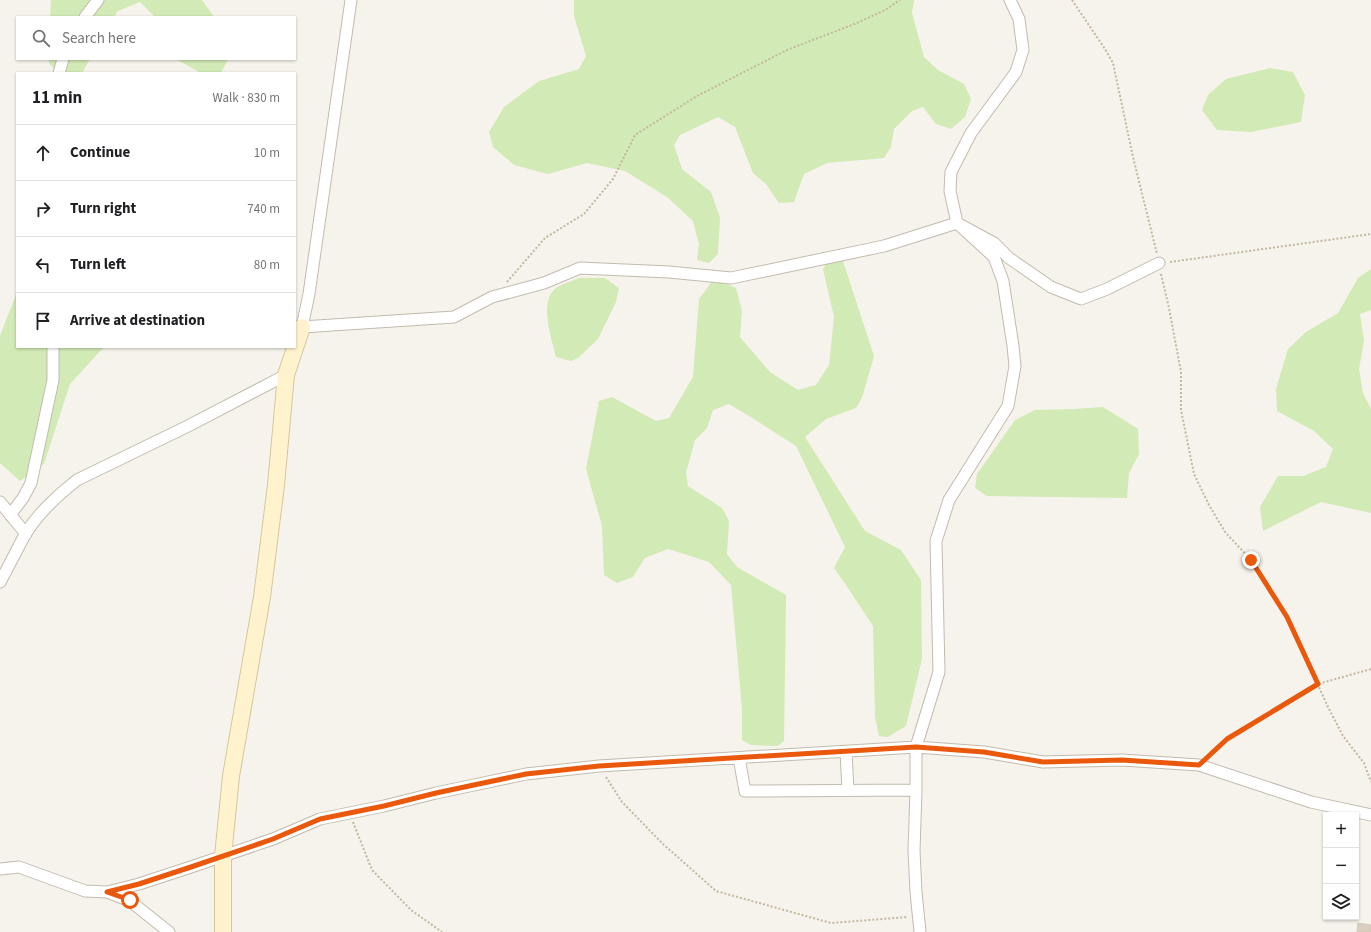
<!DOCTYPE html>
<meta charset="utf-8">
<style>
:root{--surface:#fff;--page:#f2f2f2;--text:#202124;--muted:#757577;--line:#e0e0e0}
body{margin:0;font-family:"Source Sans 3",sans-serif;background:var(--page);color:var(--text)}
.controls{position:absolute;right:12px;bottom:12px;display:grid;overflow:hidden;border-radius:0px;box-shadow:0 1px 3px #0004}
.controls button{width:36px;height:36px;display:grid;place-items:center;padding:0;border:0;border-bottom:1px solid var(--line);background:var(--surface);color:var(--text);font:20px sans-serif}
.stop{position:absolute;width:12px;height:12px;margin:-9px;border:3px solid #ea580c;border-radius:50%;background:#fff}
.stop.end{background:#ea580c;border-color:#fff;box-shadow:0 1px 4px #0008}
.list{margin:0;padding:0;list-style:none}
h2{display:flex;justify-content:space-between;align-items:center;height:52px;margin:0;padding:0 16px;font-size:17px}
h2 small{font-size:13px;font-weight:400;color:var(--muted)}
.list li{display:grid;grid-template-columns:26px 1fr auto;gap:12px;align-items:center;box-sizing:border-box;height:56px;padding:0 16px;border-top:1px solid var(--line)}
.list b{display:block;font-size:15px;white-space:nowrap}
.list em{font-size:13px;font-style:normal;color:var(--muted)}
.icon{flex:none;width:22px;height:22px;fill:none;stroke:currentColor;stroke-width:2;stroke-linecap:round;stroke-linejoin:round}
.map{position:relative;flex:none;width:1371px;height:932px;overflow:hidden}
.search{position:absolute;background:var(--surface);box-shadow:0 1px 3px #0004;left:16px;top:16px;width:280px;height:44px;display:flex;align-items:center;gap:10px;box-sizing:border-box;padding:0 14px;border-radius:0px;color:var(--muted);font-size:15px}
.panel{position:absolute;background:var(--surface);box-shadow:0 1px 3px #0004;left:16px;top:72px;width:280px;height:276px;border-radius:0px}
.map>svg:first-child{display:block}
.green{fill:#d2eab5}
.building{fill:#d8cfc1;stroke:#d3c7b4}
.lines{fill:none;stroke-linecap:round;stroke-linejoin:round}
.street-casing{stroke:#c2bbae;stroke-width:13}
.secondary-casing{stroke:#d6c79b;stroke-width:18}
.path{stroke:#c4b79f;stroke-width:2;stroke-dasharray:2 2;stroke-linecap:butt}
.street{stroke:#fff;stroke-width:11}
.secondary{stroke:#fff3cd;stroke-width:16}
.route{stroke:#ea580c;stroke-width:5}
</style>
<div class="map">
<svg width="1371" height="932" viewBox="0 0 1371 932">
<rect width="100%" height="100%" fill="#f6f3ec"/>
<path class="green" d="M51,0H202L214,17H155L140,2L118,11L114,17H50Z
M574,0H914L912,13L924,57L938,70L964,84L971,99L965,117L951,129L936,124L923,107L912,111L894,129L891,147L884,158L827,163L804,174L794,202L779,203L766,184L753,173L735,127L718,117L680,135L674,145L682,169L711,192L720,218L718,254L709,263L697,260L699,244L693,221L667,197L625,171L587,163L548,174L514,165L493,147L489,132L504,107L539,81L579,69L586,56L574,16Z
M49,59H90L82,73H58L49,63Z
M176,59H228L221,73H201Z
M1270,68L1293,72L1305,95L1301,122L1251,132L1217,130L1202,110L1208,95L1226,79Z
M829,258L843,261L874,356L862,398L856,408L826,419L805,437L865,531L901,550L921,580L922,659L906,726L888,737L879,736L875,717L873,626L846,585L834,568L845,547L796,446L754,419L729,404L713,410L707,428L695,440L686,472L688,486L722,508L729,521L727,554L737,567L786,595L784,741L778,746L751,745L742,740V709L731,585L709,562L668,549L645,558L633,577L617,583L604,575L602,526L586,469L599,401L612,397L656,421L669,418L693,377L699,299L714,279L736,288L742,311L740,337L770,372L798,390L816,385L829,365L834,317L823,269Z
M1371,269V310L1360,314L1364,341L1359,369L1363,393L1371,409V513L1321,502L1263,531L1260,507L1278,476H1303L1326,467L1333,449L1314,431L1277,411L1276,389L1288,349L1306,332L1338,313L1358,278Z
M579,278H605L619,288L616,302L598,339L578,358L571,361L556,357C552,340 538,302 556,288C562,284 572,281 579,278Z
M17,287V347H104L70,384L44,464L20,481L0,463V336L15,297Z
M1103,407L1138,429L1139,454L1129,473L1127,498L987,496L975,488L977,474L1015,420L1035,410L1073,409Z"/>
<path class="building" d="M1358,923L1371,925V932H1357Z"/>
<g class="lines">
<g class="street-casing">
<path id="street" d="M351,0L309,294L302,327L454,317L492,297L544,283L580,268L669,272L731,278L884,246L957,223L994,243L1009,258L1051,287L1081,299L1107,289L1159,263
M85,17L98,0
M59,73L63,59
M0,502L26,534
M10,515L23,498L31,483L53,380V347
M0,582C9,566 17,549 26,533C39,512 58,495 77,480L188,426L286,375
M846,752L848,790
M739,758L745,791L916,790
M0,869L19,867L85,891L107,892L130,901L169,932
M107,892L139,884L191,867L273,839L320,819L384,806L436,793L526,774L599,766L916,747L984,752L1043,762L1122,760L1199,765L1311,802L1371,815
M920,932L916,892L914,851L916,790V747L939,672L936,541L949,500L1008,406L1015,366L1013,346L1003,281L994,257L957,223L950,191L951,172L971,133L1016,72L1023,50L1019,19L1010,0"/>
</g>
<g class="secondary-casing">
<path id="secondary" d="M223,932V856L231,776L262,597L276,485L286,375L302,327"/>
</g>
<path class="path" d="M1072,0L1105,49L1113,63L1133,157L1157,254
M1170,262L1371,234
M1161,274L1169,308L1181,372V410L1194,474L1209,505L1225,532L1251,560L1287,617L1328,707L1343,736L1364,763L1371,782
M507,282L545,238L584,214L613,179L635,135L697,96L787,50L857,23L885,10L900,0
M1209,756L1227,739L1318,684L1371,669
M606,777L622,802L663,844L716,891L831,923L908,917
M353,822L372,870L411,910L442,932"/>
<use href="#street" class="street"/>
<use href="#secondary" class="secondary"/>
</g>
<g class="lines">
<path class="route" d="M130,900L107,892L139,884L191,867L273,839L320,819L384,806L436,793L526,774L599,766L916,747L984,752L1043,762L1122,760L1199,765L1227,739L1318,684L1287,617L1251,560"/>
</g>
</svg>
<div class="controls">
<button>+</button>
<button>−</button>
<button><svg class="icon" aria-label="layers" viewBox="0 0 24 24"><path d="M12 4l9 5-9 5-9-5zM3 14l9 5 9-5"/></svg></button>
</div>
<div class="stop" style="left:130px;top:900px"></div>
<div class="stop end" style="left:1251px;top:560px"></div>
<div class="search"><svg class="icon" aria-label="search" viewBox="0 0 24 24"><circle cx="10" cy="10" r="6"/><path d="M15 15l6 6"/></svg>Search here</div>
<section class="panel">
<h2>11 min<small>Walk · 830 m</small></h2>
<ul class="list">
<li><svg class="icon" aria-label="ahead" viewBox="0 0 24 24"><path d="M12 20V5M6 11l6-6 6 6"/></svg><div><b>Continue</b></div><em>10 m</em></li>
<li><svg class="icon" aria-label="right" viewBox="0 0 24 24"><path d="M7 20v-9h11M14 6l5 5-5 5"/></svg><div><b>Turn right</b></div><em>740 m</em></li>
<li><svg class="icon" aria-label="left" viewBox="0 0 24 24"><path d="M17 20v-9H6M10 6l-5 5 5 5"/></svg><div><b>Turn left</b></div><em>80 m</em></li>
<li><svg class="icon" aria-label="arrive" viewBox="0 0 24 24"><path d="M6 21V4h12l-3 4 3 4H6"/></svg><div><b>Arrive at destination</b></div></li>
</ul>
</section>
</div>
